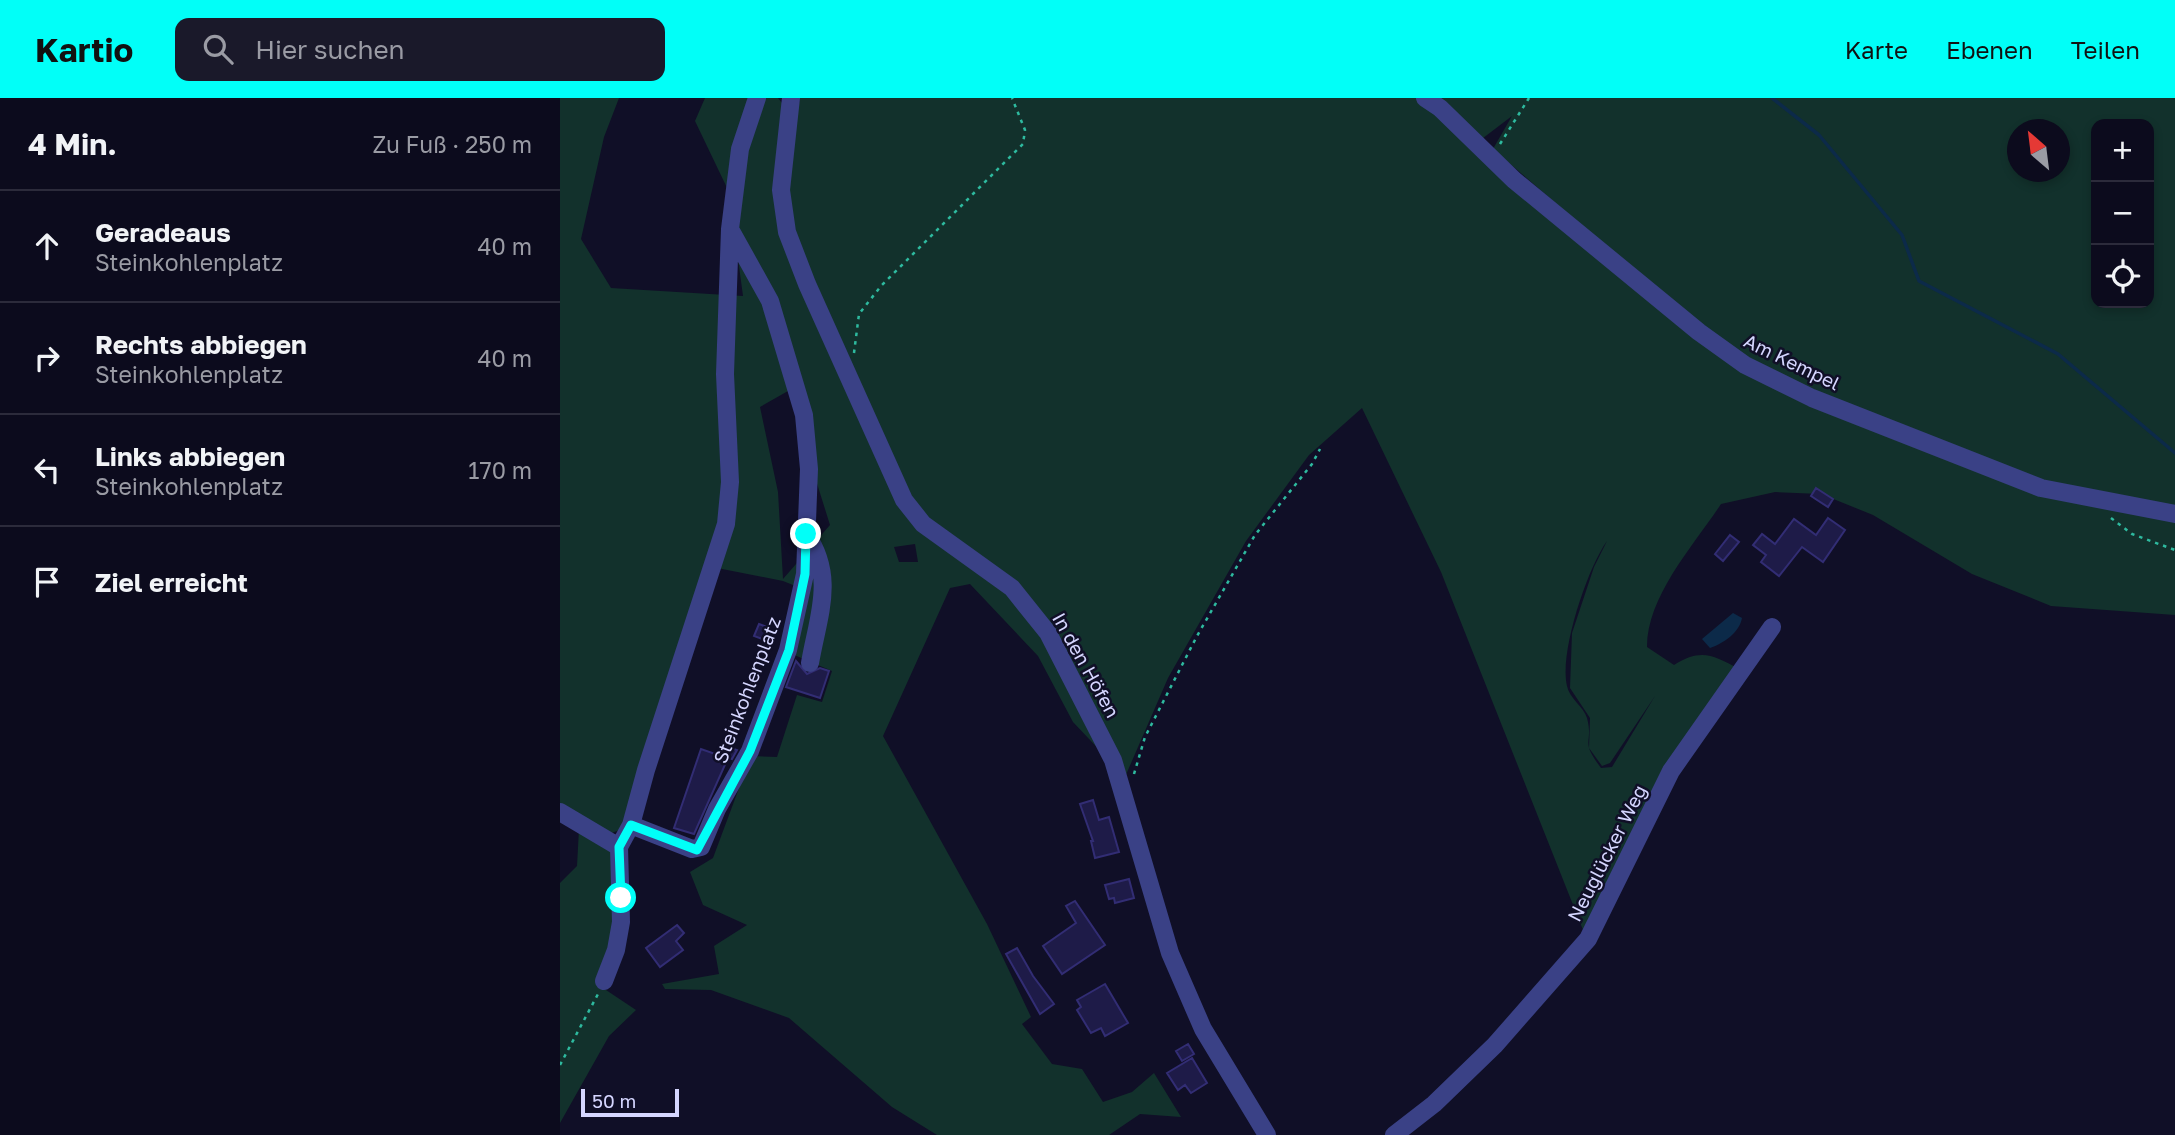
<!DOCTYPE html>
<html lang="de">
<meta charset="utf-8">
<style>
:root{--surface:#0c0b1d;--page:#1a192a;--text:#f1f3f6;--muted:#9a9ba4;--line:#2c2b3b;--accent:#01fff8}
body{margin:0;font-family:"Golos Text",sans-serif;background:var(--page);color:var(--text)}
.controls{position:absolute;right:21px;top:21px;display:grid;overflow:hidden;border-radius:14px;box-shadow:0 4px 10px #0003}
.controls button{width:63px;height:63px;display:grid;place-items:center;padding:0;border:0;border-bottom:2px solid var(--line);background:var(--surface);color:var(--text);font:35px sans-serif}
.compass{position:absolute;left:1447px;top:21px;width:63px;height:63px;border-radius:50%;background:var(--surface);box-shadow:0 4px 10px #0003;rotate:332deg}
.scale{position:absolute;left:21px;bottom:18px;width:98px;box-sizing:border-box;padding-left:7px;border:4px solid #d5d6ff;border-top:0;font-size:19px;line-height:24px;white-space:nowrap;color:#d5d6ff;-webkit-text-stroke:5px #100f27;paint-order:stroke}
.stop{position:absolute;width:21px;height:21px;margin:-16px;border:5px solid #01fff8;border-radius:50%;background:#fff}
.stop.end{background:#01fff8;border-color:#fff;box-shadow:0 2px 7px #0008}
.list{margin:0;padding:0;list-style:none}
h2{display:flex;justify-content:space-between;align-items:center;height:91px;margin:0;padding:0 28px;font-size:30px}
h2 small{font-size:23px;font-weight:400;color:var(--muted)}
.list li{display:grid;grid-template-columns:46px 1fr auto;gap:21px;align-items:center;box-sizing:border-box;height:112px;padding:0 28px;border-top:2px solid var(--line)}
.list b{display:block;font-size:26px;white-space:nowrap}
.list p{margin:0;font-size:23px;white-space:nowrap;color:var(--muted)}
.list em{font-size:23px;font-style:normal;color:var(--muted)}
.icon{flex:none;width:38px;height:38px;fill:none;stroke:currentColor;stroke-width:2;stroke-linecap:round;stroke-linejoin:round}
.map{position:relative;flex:none;width:1615px;height:1037px;overflow:hidden}
header{display:flex;align-items:center;gap:42px;box-sizing:border-box;height:98px;padding:0 35px;background:var(--accent);color:#111}
header strong{font-size:33px}
nav{display:flex;gap:38px;margin-inline-start:auto;font-size:24px}
.search{width:490px;height:63px;background:var(--page);display:flex;align-items:center;gap:18px;box-sizing:border-box;padding:0 24px;border-radius:14px;color:var(--muted);font-size:26px}
main{display:flex}
aside{flex:1;background:var(--surface)}
.map>svg:first-child{display:block}
.green{fill:#12312c;fill-rule:evenodd}
.water{fill:#0c2a49}
.lines{fill:none;stroke-linecap:round;stroke-linejoin:round}
.stream{stroke:#0c2a49;stroke-width:3.5}
.building{fill:#1e1b48;stroke:#322d74;stroke-width:2}
.path{stroke:#2eba9f;stroke-width:2.5;stroke-dasharray:3.5 5;stroke-linecap:butt}
.minor{stroke:#3a4186;stroke-width:18}
.route{stroke:#01fff8;stroke-width:9}
.labels{text-anchor:middle;stroke-width:5;stroke-linejoin:round;paint-order:stroke}
.street-label{font-size:19px;fill:#d5d6ff;stroke:#100f27}
</style>
<header>
<strong>Kartio</strong>
<div class="search"><svg class="icon" aria-label="search" viewBox="0 0 24 24"><circle cx="10" cy="10" r="6"/><path d="M15 15l6 6"/></svg>Hier suchen</div>
<nav><a>Karte</a><a>Ebenen</a><a>Teilen</a></nav>
</header>
<main>
<aside>
<h2>4 Min.<small>Zu Fuß · 250 m</small></h2>
<ul class="list">
<li><svg class="icon" aria-label="ahead" viewBox="0 0 24 24"><path d="M12 20V5M6 11l6-6 6 6"/></svg><div><b>Geradeaus</b><p>Steinkohlenplatz</p></div><em>40 m</em></li>
<li><svg class="icon" aria-label="right" viewBox="0 0 24 24"><path d="M7 20v-9h11M14 6l5 5-5 5"/></svg><div><b>Rechts abbiegen</b><p>Steinkohlenplatz</p></div><em>40 m</em></li>
<li><svg class="icon" aria-label="left" viewBox="0 0 24 24"><path d="M17 20v-9H6M10 6l-5 5 5 5"/></svg><div><b>Links abbiegen</b><p>Steinkohlenplatz</p></div><em>170 m</em></li>
<li><svg class="icon" aria-label="arrive" viewBox="0 0 24 24"><path d="M6 21V4h12l-3 4 3 4H6"/></svg><div><b>Ziel erreicht</b></div></li>
</ul>
</aside>
<div class="map">
<svg width="1615" height="1037" viewBox="0 0 1615 1037">
<rect width="100%" height="100%" fill="#100f27"/>
<path class="green" d="M0,0H59L44,39L21,141L51,190L183,198L169,94L135,23L145,0H218L236,22L240,0H1615V517L1491,508L1412,476L1313,417L1261,396L1215,394L1161,406C1134,447 1087,498 1087,549L1114,567C1141,550 1153,557 1179,571L1109,670L1025,837L881,474L802,310L749,357L686,443L608,580L565,679L513,624L478,558L410,486L390,490L323,638L427,826L471,919L462,926L492,966L522,971L543,1004L572,994L594,975L621,1019L580,1016L549,1037H377L332,1009L229,920L151,892L105,891L102,886L159,876L154,848L187,827L143,807L130,774L153,760L191,658L217,659L237,597L262,604L272,573L232,556L248,493L223,483L147,468L71,709L60,732L46,737L0,706ZM952,18L933,51L1131,222L1188,264L1294,315L1387,349C1302,329 1216,292 1143,243L910,50ZM1536,26H1589V205H1536ZM1458,32H1500V74H1458ZM228,293L270,427L223,481L218,394L200,309ZM1047,443L1034,469L1012,535L1010,590L1030,620L1029,650L1042,668L1050,665L1095,598L1052,669L1041,670C1019,641 1034,647 1027,620C1024,609 1009,600 1007,588C999,555 1027,471 1047,443ZM355,446L358,464H339L334,449Z
M19,731L50,751L54,760L56,827L40,888L76,912L49,938L0,1025V785L17,768Z"/>
<path class="water" d="M1173,515L1182,520C1179,535 1164,545 1150,550L1142,541Z"/>
<g class="lines">
<path class="stream" d="M1212,0L1259,37L1342,137L1359,183L1498,256L1615,355"/>
</g>
<path class="building" d="M1256,390L1273,401L1268,409L1251,398Z
M1268,420L1285,432L1263,464L1242,449L1219,478L1201,464L1206,457L1193,447L1202,436L1215,446L1234,421L1256,437Z
M1170,437L1179,444L1163,463L1155,456Z
M199,526L210,530L205,542L194,538Z
M236,563L247,576L260,570L269,573L260,600L226,589Z
M161,647L177,652L172,661L168,660L134,736L114,730L141,651L158,657Z
M533,702L539,722L549,719L559,754L535,760L531,743H533L520,706Z
M569,781L574,800L555,805L554,800L549,801L545,787Z
M515,803L545,847L502,876L483,848L516,825L506,808Z
M117,827L124,835L116,843L123,852L100,869L86,850Z
M457,850L473,878L494,906L480,916L446,856Z
M545,886L568,925L545,938L541,930L531,935L517,912L521,909L517,902Z
M628,946L634,956L622,963L616,953Z
M632,960L647,985L631,995L625,987L618,992L607,975Z"/>
<g class="lines">
<path class="path" d="M940,46L969,0
M294,255L299,216L321,188L463,46L465,32L452,0
M1551,420L1572,436L1615,452
M574,676L585,639L637,538L695,437L752,366L760,351
M0,967L38,896"/>
<path class="minor" d="M231,0L221,92L227,134L247,186L344,402L363,426L452,490L488,535L553,662L610,855L643,931L707,1037
M865,0L880,10L954,82L1139,234L1185,267L1252,300L1481,390L1615,416
M246,436C276,479 258,518 250,565
M0,714L59,749
M71,727L132,751L141,749L157,711L190,653L228,552L245,476L249,371L244,317L210,203L170,131
M44,883L56,852L61,824L59,749L71,727L86,672L166,426L170,384L165,276L170,131L180,51L197,0
M834,1037L874,1006L935,947L1028,841L1111,673L1212,529"/>
</g>
<g class="lines">
<path class="route" d="M61,800L59,749L71,727L137,752L190,653L229,552L245,476L246,436"/>
</g>
<g class="labels">
<g class="street-label">
<text transform="translate(1232 264) rotate(26)" y="7">Am Kempel</text>
<text transform="translate(526 567) rotate(61)" y="7">In den Höfen</text>
<text transform="translate(187 592) rotate(-69)" y="7">Steinkohlenplatz</text>
<text transform="translate(1047 755) rotate(-63)" y="7">Neuglücker Weg</text>
</g>
</g>
</svg>
<div class="controls">
<button>+</button>
<button>−</button>
<button><svg class="icon" aria-label="locate" viewBox="0 0 24 24"><circle cx="12" cy="12" r="6"/><path d="M12 2v4M12 18v4M2 12h4M18 12h4"/></svg></button>
</div>
<svg class="compass" viewBox="-18 -18 36 36"><path d="M0-13l5 13h-10z" fill="#e53935"/><path d="M0 13l5-13h-10z" fill="#9a9ba4"/></svg>
<div class="scale">50 m</div>
<div class="stop" style="left:61px;top:800px"></div>
<div class="stop end" style="left:246px;top:436px"></div>
</div>
</main>
